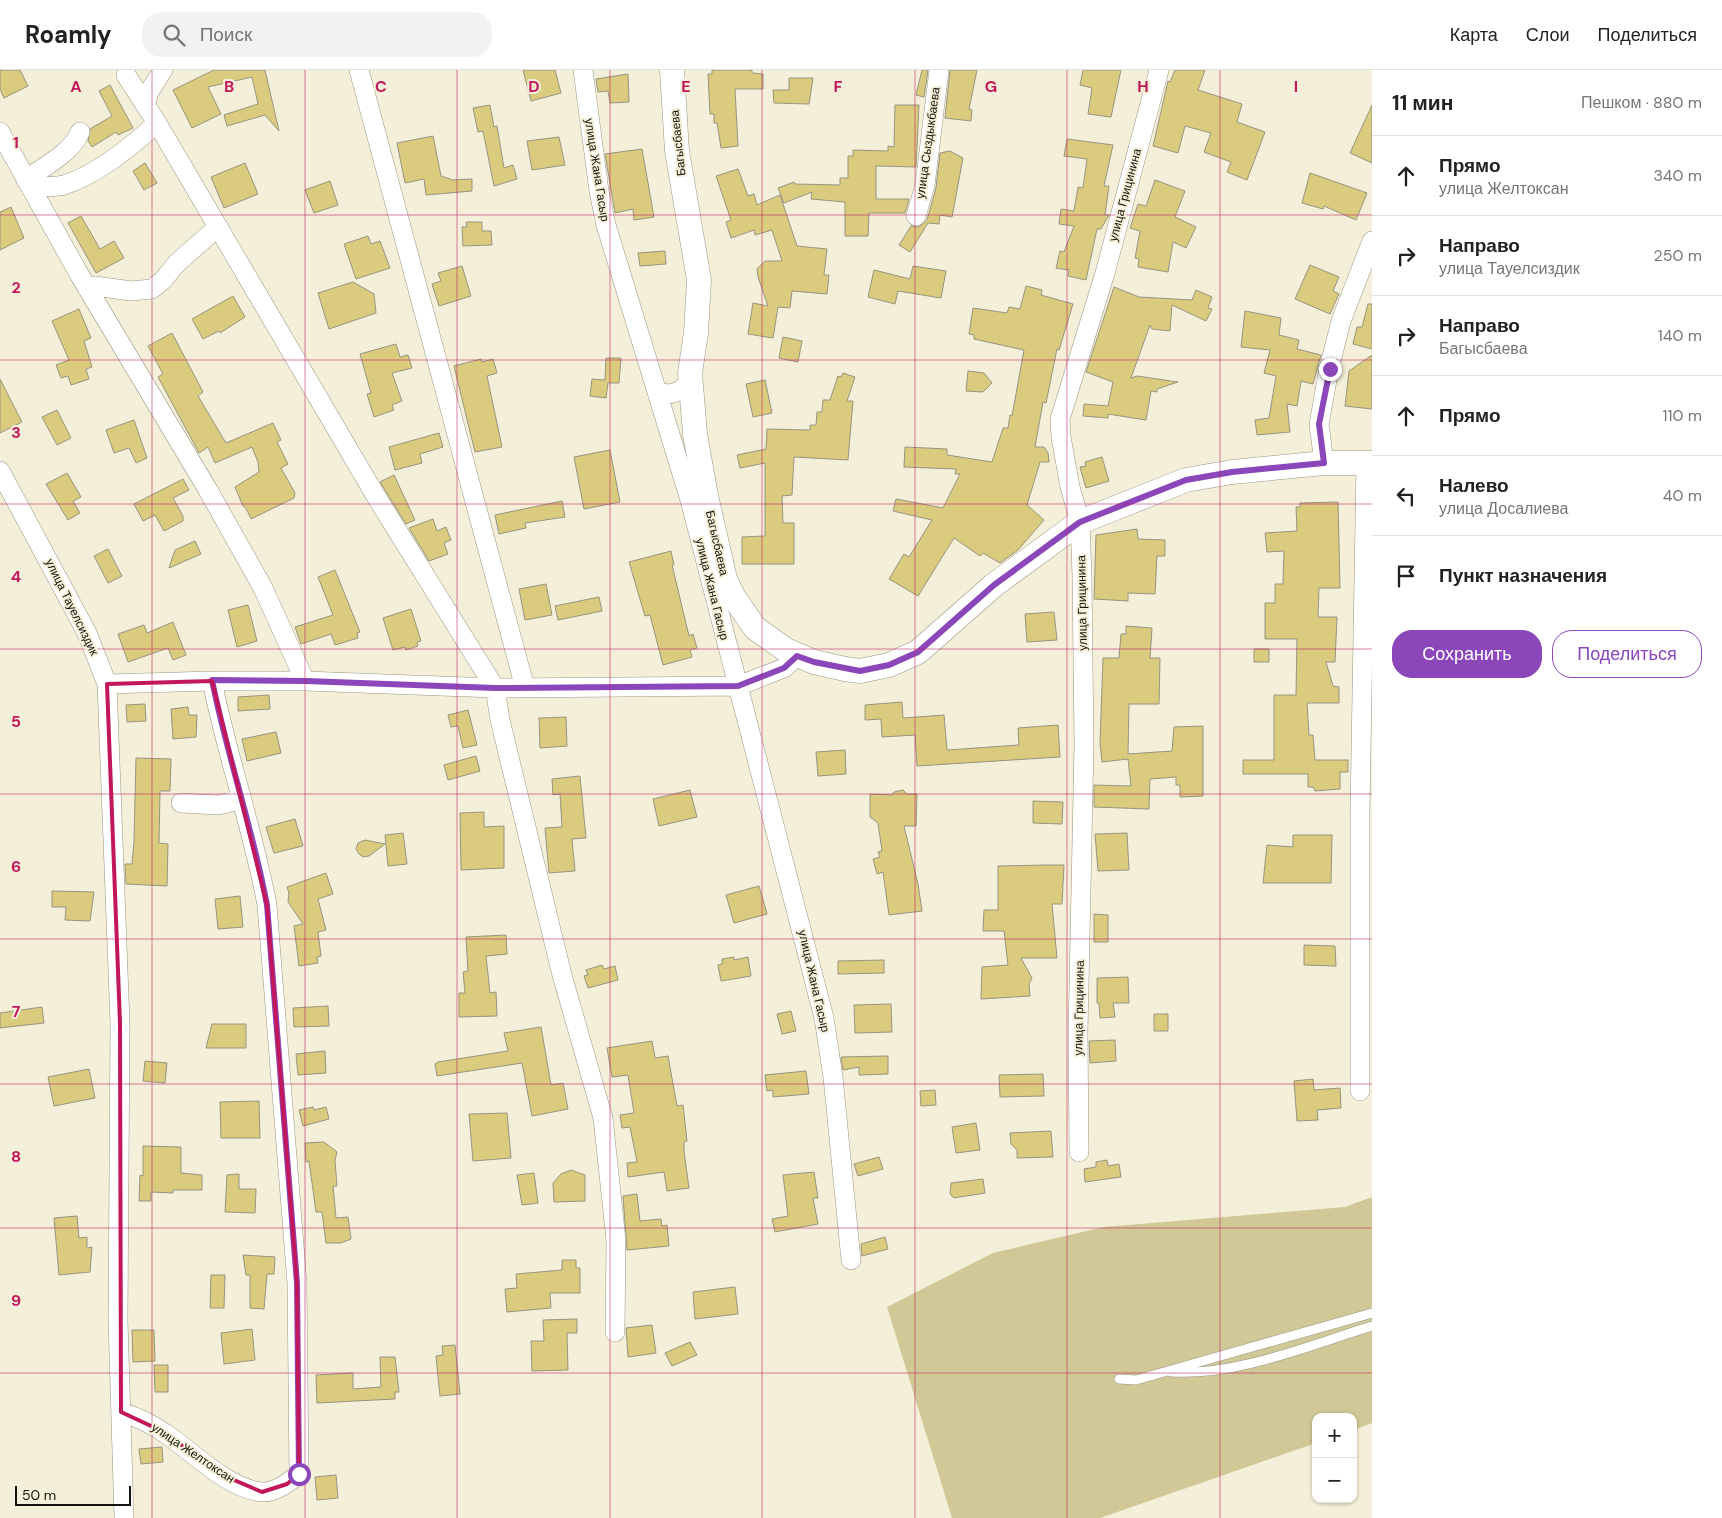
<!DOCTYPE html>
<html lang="ru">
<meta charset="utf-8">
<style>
:root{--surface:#fff;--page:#f2f2f2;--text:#222;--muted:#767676;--line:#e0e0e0;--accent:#8b46ba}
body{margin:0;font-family:"DM Sans",sans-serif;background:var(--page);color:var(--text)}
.controls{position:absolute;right:15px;bottom:15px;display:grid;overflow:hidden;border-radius:10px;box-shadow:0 1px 4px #0004}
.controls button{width:45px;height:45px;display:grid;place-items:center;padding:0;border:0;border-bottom:1px solid var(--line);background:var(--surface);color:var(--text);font:25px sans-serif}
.scale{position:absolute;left:15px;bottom:12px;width:116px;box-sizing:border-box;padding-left:5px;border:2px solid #15140c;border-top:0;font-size:14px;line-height:18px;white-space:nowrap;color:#15140c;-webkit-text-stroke:4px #f3efd8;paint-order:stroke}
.stop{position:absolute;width:15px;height:15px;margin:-11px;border:4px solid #8b46ba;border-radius:50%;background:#fff}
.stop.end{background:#8b46ba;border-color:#fff;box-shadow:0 1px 5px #0008}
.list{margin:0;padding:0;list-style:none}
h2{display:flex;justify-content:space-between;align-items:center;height:65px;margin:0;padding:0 20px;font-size:21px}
h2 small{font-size:16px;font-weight:400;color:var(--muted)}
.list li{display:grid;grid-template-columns:32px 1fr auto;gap:15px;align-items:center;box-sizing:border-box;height:80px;padding:0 20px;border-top:1px solid var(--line)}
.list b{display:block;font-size:19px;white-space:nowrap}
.list p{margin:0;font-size:16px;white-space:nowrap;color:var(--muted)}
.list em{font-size:16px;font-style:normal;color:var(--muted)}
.actions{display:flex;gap:10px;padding:15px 20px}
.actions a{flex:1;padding:11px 0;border:1px solid var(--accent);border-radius:20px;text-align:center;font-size:18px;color:var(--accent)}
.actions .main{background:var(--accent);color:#fff}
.icon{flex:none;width:28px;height:28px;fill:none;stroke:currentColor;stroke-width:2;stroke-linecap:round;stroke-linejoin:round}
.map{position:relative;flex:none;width:1372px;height:1448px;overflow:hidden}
header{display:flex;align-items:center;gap:30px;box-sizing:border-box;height:70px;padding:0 25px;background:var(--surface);border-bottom:1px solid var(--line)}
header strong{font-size:24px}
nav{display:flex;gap:28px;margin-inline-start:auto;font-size:18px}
.search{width:350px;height:45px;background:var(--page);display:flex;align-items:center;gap:12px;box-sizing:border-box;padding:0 18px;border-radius:20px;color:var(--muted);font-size:19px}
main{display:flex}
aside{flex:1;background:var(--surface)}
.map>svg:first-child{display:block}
.green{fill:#d0c897}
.building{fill:#dacb7e;stroke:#989480}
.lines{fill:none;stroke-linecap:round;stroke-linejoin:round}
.service-casing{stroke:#9a9682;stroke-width:10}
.minor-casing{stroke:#9a9682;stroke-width:20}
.tertiary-casing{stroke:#9a9682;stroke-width:25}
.service{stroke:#fff;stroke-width:9}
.minor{stroke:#fff;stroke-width:19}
.tertiary{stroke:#fff;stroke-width:24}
.route{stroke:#8b46ba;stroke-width:6}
.marked{fill:none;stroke:#c2185b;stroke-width:4;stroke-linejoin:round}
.grid{fill:none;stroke:#c2185b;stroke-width:1;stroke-opacity:0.55}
.labels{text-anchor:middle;stroke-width:4;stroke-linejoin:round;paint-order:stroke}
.street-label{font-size:12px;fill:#15140c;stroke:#f3efd8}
.grid-label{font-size:16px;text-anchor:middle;font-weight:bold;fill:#c2185b;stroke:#f3efd8;stroke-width:4;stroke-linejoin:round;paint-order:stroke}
</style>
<header>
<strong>Roamly</strong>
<div class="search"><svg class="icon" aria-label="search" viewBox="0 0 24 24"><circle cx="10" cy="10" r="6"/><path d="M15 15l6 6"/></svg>Поиск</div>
<nav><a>Карта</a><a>Слои</a><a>Поделиться</a></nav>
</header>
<main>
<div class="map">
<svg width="1372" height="1448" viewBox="0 0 1372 1448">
<rect width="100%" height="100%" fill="#f3efd8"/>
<path class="green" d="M1372,1127V1353L1353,1360V1347H1316V1373L1100,1448H952L887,1237L993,1183L1104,1157L1345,1137Z"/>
<path class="building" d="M0,0H20L28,16L4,28L0,19Z
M214,0H265L279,61L265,45L227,56L224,45L258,34L252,7L208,17L221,44L192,58L173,20Z
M523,0H555L561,23L531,31Z
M712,0H752V3L763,4V19H735L738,76L721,78L717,53H714V44H710L708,4H712Z
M922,0H928L924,27L916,25Z
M950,0H977L969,39L972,40L971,51L945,48Z
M1083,0H1121L1111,47L1088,44L1092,18L1080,15Z
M1175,0H1205L1198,20L1242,34L1237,52L1265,62L1247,110L1227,102L1231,92L1204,82L1211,63L1185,56L1178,83L1153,76L1168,11L1170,12Z
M628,4L629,32L610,33L608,21L598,22L596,9Z
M789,8H813L809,34L774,33L773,20H789Z
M110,15L133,58L118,65L116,62L92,77L88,71L90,59L112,46L99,21Z
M490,35L494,57L497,56L504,98L513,95L517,109L494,116L483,61L478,62L473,38Z
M895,35H919L916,97L876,96V129H909L905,143H869L868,166H845V132L811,129L812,122L784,133L778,118L794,112L795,114L840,115V108H848V86H853V80L888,81V76L894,77Z
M1372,35V93L1350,83Z
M433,66L441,106L453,110L472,109V121L426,125L424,109L405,113L397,73Z
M559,67L565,95L532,100L527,71Z
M1067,69L1113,75L1104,116H1109L1105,145H1109L1101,159H1097L1086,210L1068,206L1069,200L1056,198L1060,181L1064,182L1074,156L1059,154L1061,139L1074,141L1078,117L1083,118L1087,89L1064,86Z
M642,79L654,147L634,150L633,139L615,143L605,84Z
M950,81L963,88L952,147L940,145L939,154L928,153L910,182L899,175L911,156L919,157L927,150L936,118L940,83Z
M145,93L157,113L144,120L133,101Z
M245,93L258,124L224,138L211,107Z
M738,99L748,126L754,124L757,135L780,125L797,176L827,179L824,205H829L827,224L792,221L790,238L778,237L773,268L748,264L753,233L768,236L758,207L757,199L765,191H782L772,160L755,165L754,160L731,168L726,152L731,150L716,106Z
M1310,103L1367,123L1356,150L1324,136L1323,139L1302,133Z
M1155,110L1185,121L1175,147L1196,157L1186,178L1173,172L1168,202L1138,197L1139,189L1135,188L1140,161L1130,158L1138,134L1146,136Z
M330,111L338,135L314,143L305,120Z
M11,137L24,168L0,180V142Z
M81,146L100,179L114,171L124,188L96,203L68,153Z
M466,152H482V161H491L492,175L463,176L462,157H467Z
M368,166L371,174L380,171L390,198L356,209L344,174Z
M665,181L666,194L640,196L638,183Z
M1310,195L1339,207L1333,221L1339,224L1330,244L1295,229Z
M462,196L471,226L439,236L432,214L441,211L438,203Z
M913,196L946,201L941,228L898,221L895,234L868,227L874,200L910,209Z
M353,212L374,224L376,243L329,259L318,223Z
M1026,216L1042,220L1041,225L1073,234L1059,280L1057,279L1046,333L1043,332L1035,377H1044L1048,383L1049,392H1040L1027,435L1044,450L1018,480L1000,493L983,483L980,486L954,468L918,526L889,509L904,484L909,487L932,450L893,441L896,429L943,438L960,404H955L956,399L904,397L905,377L947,379V385L992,392L1003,358H1008L1010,345L1012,346L1024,280L974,269V265L969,264L973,238L1007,243L1009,237L1020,239Z
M1114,217L1139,227L1192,230L1196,220L1212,227L1208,238L1212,239L1206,251L1172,235L1170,261L1152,259L1150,255L1131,308L1137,306L1178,312L1157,319V322L1151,321L1146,350L1108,344V348L1083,346L1084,334L1108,336L1113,312L1086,302Z
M233,226L245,247L220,263L219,261L203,269L192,249Z
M1368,234H1372V279L1353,274L1357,257H1362Z
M79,239L91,268L84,271L92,297L86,299L89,309L71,315L68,306L61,308L56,295L69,290L52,251Z
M1245,241L1281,248L1279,265L1299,270L1297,279L1321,285L1313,314L1301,311L1297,336L1287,334L1290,362L1257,365L1255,350L1269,348L1276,306L1264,303L1270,280L1241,277Z
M172,263L203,322L198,326L226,373L273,353L281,370L277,372L288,394L281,398L295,423L294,428L251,449L246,438L243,436L235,417L259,402L258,392L252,377L215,393L208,377L199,383L158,307L163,304L148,276Z
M783,267L802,271L798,292L779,288Z
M396,274L400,287L408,285L412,298L392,303L402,331L392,335L394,340L374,347L367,324L371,323L360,284Z
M1372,285V339L1345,336L1349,301Z
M606,288H621L619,313H608L606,328L590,326L592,309L605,310Z
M481,289L482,292L493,289L497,303L487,306L502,377L475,382L454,296Z
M968,301L984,303L992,313L983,322L966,321Z
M843,303L855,307L847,331H853L848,390L794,387L792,425L782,426L783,453H794V494H742V467L765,466V393L740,398L737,385L766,379L767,359L810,360V355H816L817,342H822L823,330H830L838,306L841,307Z
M0,309L22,352L0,363Z
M765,310L772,343L753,347L746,314Z
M57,340L71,368L57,375L42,347Z
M134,350L147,388L136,393L129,378L114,383L106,360Z
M439,363L443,377L420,384L422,393L395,400L389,377Z
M610,380L620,432L584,439L574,387Z
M1102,387L1109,411L1086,418L1080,397L1086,396L1085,392Z
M67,403L81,427L73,431L80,443L68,450L46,414Z
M394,405L415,450L406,454L380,412Z
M183,409L189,420L173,428L183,446V451L164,461L155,445L143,451L134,434Z
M562,431L565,447L525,453L526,458L499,464L495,445Z
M1338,432L1340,518H1319L1318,547H1337L1335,592H1326L1333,616L1339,617V633H1307L1309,665H1313L1315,690H1348V702H1340V719L1315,721L1313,717H1308V704H1243V690H1274V625H1296L1297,569H1265V533H1275V514H1283L1284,481L1267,482L1265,463L1297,461L1296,437H1300V433Z
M433,449L437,461L446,457L451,470L444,473L448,484L429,491L409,458Z
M1137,459L1138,469L1165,470V486H1157L1155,524L1128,523V531L1094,529L1096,465Z
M195,471L201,484L169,498L175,480Z
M108,479L122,506L108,513L94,486Z
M671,481L674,495H672L689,566L693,564L697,578L690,580L692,587L663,595L650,545L645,546L629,492Z
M335,500L360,562L357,563L358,568L335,575L331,564L301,574L295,557L333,545L318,507Z
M546,514L552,545L525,550L519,519Z
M599,527L602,541L558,550L555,536Z
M248,535L257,571L237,577L228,540Z
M411,539L421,571L417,572L418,576L406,580L405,577L393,580L383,548Z
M1054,542L1057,570L1027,572L1025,544Z
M173,552L186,585L173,590L168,578L128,592L118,564L144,555L147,563Z
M1126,556L1152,558L1150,588H1160L1159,634H1129L1128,684L1172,681L1174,657L1203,656V726L1180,727V715H1176V707L1150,709L1149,739L1094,737V715L1131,716L1128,689L1102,692L1100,673L1103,588H1119L1121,564H1126Z
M1254,579H1269V592H1254Z
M269,625L270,639L238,641V627Z
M902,632L903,648L944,645L947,680L1019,675L1018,658L1058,655L1060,687L917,696L915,665L882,667L881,649L865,650V635Z
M145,634L146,651L127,652L126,635Z
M188,637L189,645H197L196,667L173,669L171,639Z
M468,640L477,675L463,678L458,656L451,657L448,645Z
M566,647L567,676L540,678L539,648Z
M276,662L281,683L247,691L242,669Z
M845,680L846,704L818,706L816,682Z
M476,686L480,701L448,710L444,695Z
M136,688L171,689L170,721H160L159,773L168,774L167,816L126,814L125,794H132L134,772Z
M580,706L586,768L572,769L575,801L549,803L545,758L562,757L560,724L553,725L552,709Z
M690,720L697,747L659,756L653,729Z
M903,720L907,724H917L916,756H904L918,814L922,841L889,845L883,802L877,804L873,789L880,787L878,782L882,781L878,753L870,747V724L892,725L894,722Z
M1033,731L1063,732L1062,754L1033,753Z
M484,742V757L504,756V798L461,800L460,743Z
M295,749L303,776L274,783L266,757Z
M403,763L407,794L388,796L385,765Z
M1127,763L1129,800L1098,801L1095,764Z
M1293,765H1332L1331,813H1263L1267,775L1293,777Z
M365,770L385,774L369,786L363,787L359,784L356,779L358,773Z
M1047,795H1064L1062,834H1052L1057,888H1021L1032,908L1029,914L1030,926L981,929L982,897L1008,895L1004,861H983L984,840H998V796Z
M326,803L333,824L318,829L326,860L318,862L321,886L317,887L318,893L299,896L294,856L303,854L288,832L289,823L287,817Z
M759,816L767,844L734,853L726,825Z
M52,821L94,822L90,851L65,850L66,837H52Z
M240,826L243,857L218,859L215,829Z
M1094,844L1108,845V872H1094Z
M506,865L507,884L486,886L490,923L496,922L497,946L459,947V923H465L463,902L468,901L466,867Z
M1304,875L1335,876L1336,896L1304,895Z
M734,887V890L748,887L751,906L721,911L718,895L722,894V889Z
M884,890V903L838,904V891Z
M602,895L604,899L615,896L618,910L588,918L584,906L588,905L586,900Z
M1128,907L1129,933H1113L1115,947L1100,948L1099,933H1097V908Z
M891,934L892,962L855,963L854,935Z
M328,936L329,956L294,957L293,938Z
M42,937L44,953L0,958V943Z
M791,941L796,961L782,964L777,944Z
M1154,944H1168V961H1154Z
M212,954H246V978H206Z
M541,957L551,1015L563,1013L568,1039L532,1046L522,993L437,1006L435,994L438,992L508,981L504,963Z
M1115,970L1116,991L1090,993L1089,971Z
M652,971L655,988L668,986L677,1036L683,1035L687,1071L684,1072V1081L689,1118L667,1121L664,1102L628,1107L627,1093L637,1092L630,1057L622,1058L620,1045L634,1043L628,1005L612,1007L607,978Z
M325,981L326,1003L298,1005L296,984Z
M888,986V1004L859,1005V997L843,1000L841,987Z
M145,991L167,993L165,1013L143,1011Z
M89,999L95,1028L54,1036L48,1007Z
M806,1001L809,1024L773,1027V1020L767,1021L765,1005Z
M1043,1004L1044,1026L1000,1027L999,1005Z
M1313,1009L1314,1020L1340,1018L1341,1038L1317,1040L1318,1050L1297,1051L1294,1011Z
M935,1020L936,1035L921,1036L920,1021Z
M259,1031L260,1068H221L220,1032Z
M313,1037L314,1040L326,1037L329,1049L303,1056L299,1040Z
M507,1043L511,1088L473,1091L469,1044Z
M976,1053L980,1080L956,1083L952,1057Z
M1051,1061L1053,1087L1017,1088V1080L1011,1074L1010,1063Z
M324,1072L337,1082L335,1090L337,1116H333L336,1148L348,1147L351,1169L341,1173H326L322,1142H316L309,1091L306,1092L305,1073Z
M143,1076L181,1077V1103L202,1105V1120H173V1123L151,1122V1131H139L140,1105L143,1106Z
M879,1087L883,1099L858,1106L854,1094Z
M1107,1090L1108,1096L1119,1094L1121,1107L1085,1112L1084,1099L1096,1097V1092Z
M571,1100L585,1105V1131L554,1132L553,1113L561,1104Z
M814,1102L818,1128H813L818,1154L775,1162L772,1149L788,1146L783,1105Z
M534,1103L538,1133L522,1135L517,1105Z
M239,1104V1119H256L255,1143L225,1142L227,1105Z
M983,1109L985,1123L954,1128L950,1124L951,1113Z
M637,1124L640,1151L661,1149L662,1156L667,1155L669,1176L627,1180L623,1126Z
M77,1146L79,1168L87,1167V1178L92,1177L90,1202L59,1205L54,1148Z
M885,1167L888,1179L862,1186L861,1174Z
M243,1185L275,1187L274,1204H267L264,1239L250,1238V1205H246Z
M562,1190H576V1198H580V1223H550L551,1238L507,1242L505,1219L517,1218L516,1204L562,1200Z
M211,1205H225L224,1238H210Z
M735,1217L738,1244L695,1249L693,1222Z
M577,1249V1263H567L568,1300L532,1301L531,1271H544L543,1250Z
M652,1255L656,1283L628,1287L626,1258Z
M252,1259L255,1290L224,1294L221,1263Z
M132,1260H154L155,1291L133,1292Z
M690,1272L697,1285L672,1296L665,1283Z
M455,1275L460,1324L440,1326L436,1286L443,1285L442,1276Z
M380,1287H395L399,1322H395V1329L317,1333L316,1305L353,1303V1319L381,1317Z
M154,1295H168V1322H155Z
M162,1377L163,1392L141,1394L139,1379Z
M336,1405L338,1428L317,1430L315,1407Z"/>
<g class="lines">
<g class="service-casing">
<path id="service" d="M1171,1302C1237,1306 1310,1275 1372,1256
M1119,1309L1136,1310L1372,1243"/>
</g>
<g class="minor-casing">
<path id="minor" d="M359,0L525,618
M583,0L599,121L606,155L690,430L824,948L833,1007L851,1190
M126,5L157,53L377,428L495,618L500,650L562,905L603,1048L616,1170L615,1262
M145,35L149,22L163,0
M0,62L79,204L208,420L263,518L305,611
M26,110C44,96 72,83 80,62
M29,115C40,116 53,118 64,115C96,105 132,76 157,53
M916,146L925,115L939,0
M87,218L95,216L131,221L152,219L163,210L177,193L218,157
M658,321C671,328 681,321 690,311
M1324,393L1319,354L1329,299L1341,251L1372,171
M0,401L87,563L107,614L212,611H305L495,618L738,616L784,598L797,586
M107,614L120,953L118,1250L124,1448
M181,733L218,735L241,730
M1360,1021V741L1366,392
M1079,1082L1078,963L1084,674L1082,506L1080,452L1070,417L1061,367L1060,349L1105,203L1159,0
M121,1342C137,1347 152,1354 166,1364C193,1382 227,1418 261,1422C275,1423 288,1413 299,1404L297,1213L267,835C253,759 227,686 212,611"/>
</g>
<g class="tertiary-casing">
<path id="tertiary" d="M672,0L677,81L699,210L696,263L690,303L695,364L706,426L725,509L733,526L755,558L786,580L814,592L845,599L860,601L889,595L918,582L994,515L1080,452L1186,410L1232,402L1324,393H1372"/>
</g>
<use href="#service" class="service"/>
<use href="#minor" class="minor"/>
<use href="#tertiary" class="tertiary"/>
</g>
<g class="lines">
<path class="route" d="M299,1404L297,1213L267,835C253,759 227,686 212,610L306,611L495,618L738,616L784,598L797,586L814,592L860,601L889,595L918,582L994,515L1080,452L1186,410L1232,402L1324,393L1319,354L1330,299"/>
</g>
<path class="marked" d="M212,611L267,835L297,1213L299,1404L287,1414L262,1422L220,1404L164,1362L121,1342L120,953L107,614Z"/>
<path class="grid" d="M152,0V1448M305,0V1448M457,0V1448M610,0V1448M762,0V1448M915,0V1448M1067,0V1448M1220,0V1448M0,145H1372M0,290H1372M0,434H1372M0,579H1372M0,724H1372M0,869H1372M0,1014H1372M0,1158H1372M0,1303H1372"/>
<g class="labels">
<g class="street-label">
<text transform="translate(678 73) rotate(-96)" y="4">Багысбаева</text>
<text transform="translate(928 73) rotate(-82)" y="4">улица Сыздыкбаева</text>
<text transform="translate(597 100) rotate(81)" y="4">улица Жана Гасыр</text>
<text transform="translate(1125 125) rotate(-75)" y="4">улица Грицинина</text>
<text transform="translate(717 473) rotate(77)" y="4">Багысбаева</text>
<text transform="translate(712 519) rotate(76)" y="4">улица Жана Гасыр</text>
<text transform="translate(1082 533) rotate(-91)" y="4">улица Грицинина</text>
<text transform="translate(72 537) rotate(64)" y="4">улица Тауелсиздик</text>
<text transform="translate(814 911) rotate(77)" y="4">улица Жана Гасыр</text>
<text transform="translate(1079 938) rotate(-89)" y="4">улица Грицинина</text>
<text transform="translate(193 1383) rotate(34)" y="4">улица Желтоксан</text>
</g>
</g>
<g class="grid-label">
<text x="76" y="22">A</text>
<text x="229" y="22">B</text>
<text x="381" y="22">C</text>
<text x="534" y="22">D</text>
<text x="686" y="22">E</text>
<text x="838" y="22">F</text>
<text x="991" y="22">G</text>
<text x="1143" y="22">H</text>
<text x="1296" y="22">I</text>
<text x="16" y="78">1</text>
<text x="16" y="223">2</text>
<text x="16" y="368">3</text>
<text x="16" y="512">4</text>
<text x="16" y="657">5</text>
<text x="16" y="802">6</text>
<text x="16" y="947">7</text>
<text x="16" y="1092">8</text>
<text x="16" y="1236">9</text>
</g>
</svg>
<div class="controls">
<button>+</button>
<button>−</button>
</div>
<div class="scale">50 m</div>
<div class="stop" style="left:299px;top:1404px"></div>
<div class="stop end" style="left:1330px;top:299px"></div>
</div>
<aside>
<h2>11 мин<small>Пешком · 880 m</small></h2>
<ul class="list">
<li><svg class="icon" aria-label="ahead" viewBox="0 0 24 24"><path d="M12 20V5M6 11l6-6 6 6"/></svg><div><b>Прямо</b><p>улица Желтоксан</p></div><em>340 m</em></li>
<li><svg class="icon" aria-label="right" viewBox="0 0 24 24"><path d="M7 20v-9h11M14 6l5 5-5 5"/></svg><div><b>Направо</b><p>улица Тауелсиздик</p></div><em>250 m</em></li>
<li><svg class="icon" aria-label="right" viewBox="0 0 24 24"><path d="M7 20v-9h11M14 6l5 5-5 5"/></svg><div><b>Направо</b><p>Багысбаева</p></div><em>140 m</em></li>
<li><svg class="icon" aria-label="ahead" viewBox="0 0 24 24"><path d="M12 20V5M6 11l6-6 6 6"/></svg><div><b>Прямо</b></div><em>110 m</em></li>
<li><svg class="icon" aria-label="left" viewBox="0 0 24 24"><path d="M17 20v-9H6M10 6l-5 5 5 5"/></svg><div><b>Налево</b><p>улица Досалиева</p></div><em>40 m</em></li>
<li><svg class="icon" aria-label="arrive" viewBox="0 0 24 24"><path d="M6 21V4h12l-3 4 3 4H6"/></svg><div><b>Пункт назначения</b></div></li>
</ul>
<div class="actions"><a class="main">Сохранить</a><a>Поделиться</a></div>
</aside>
</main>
